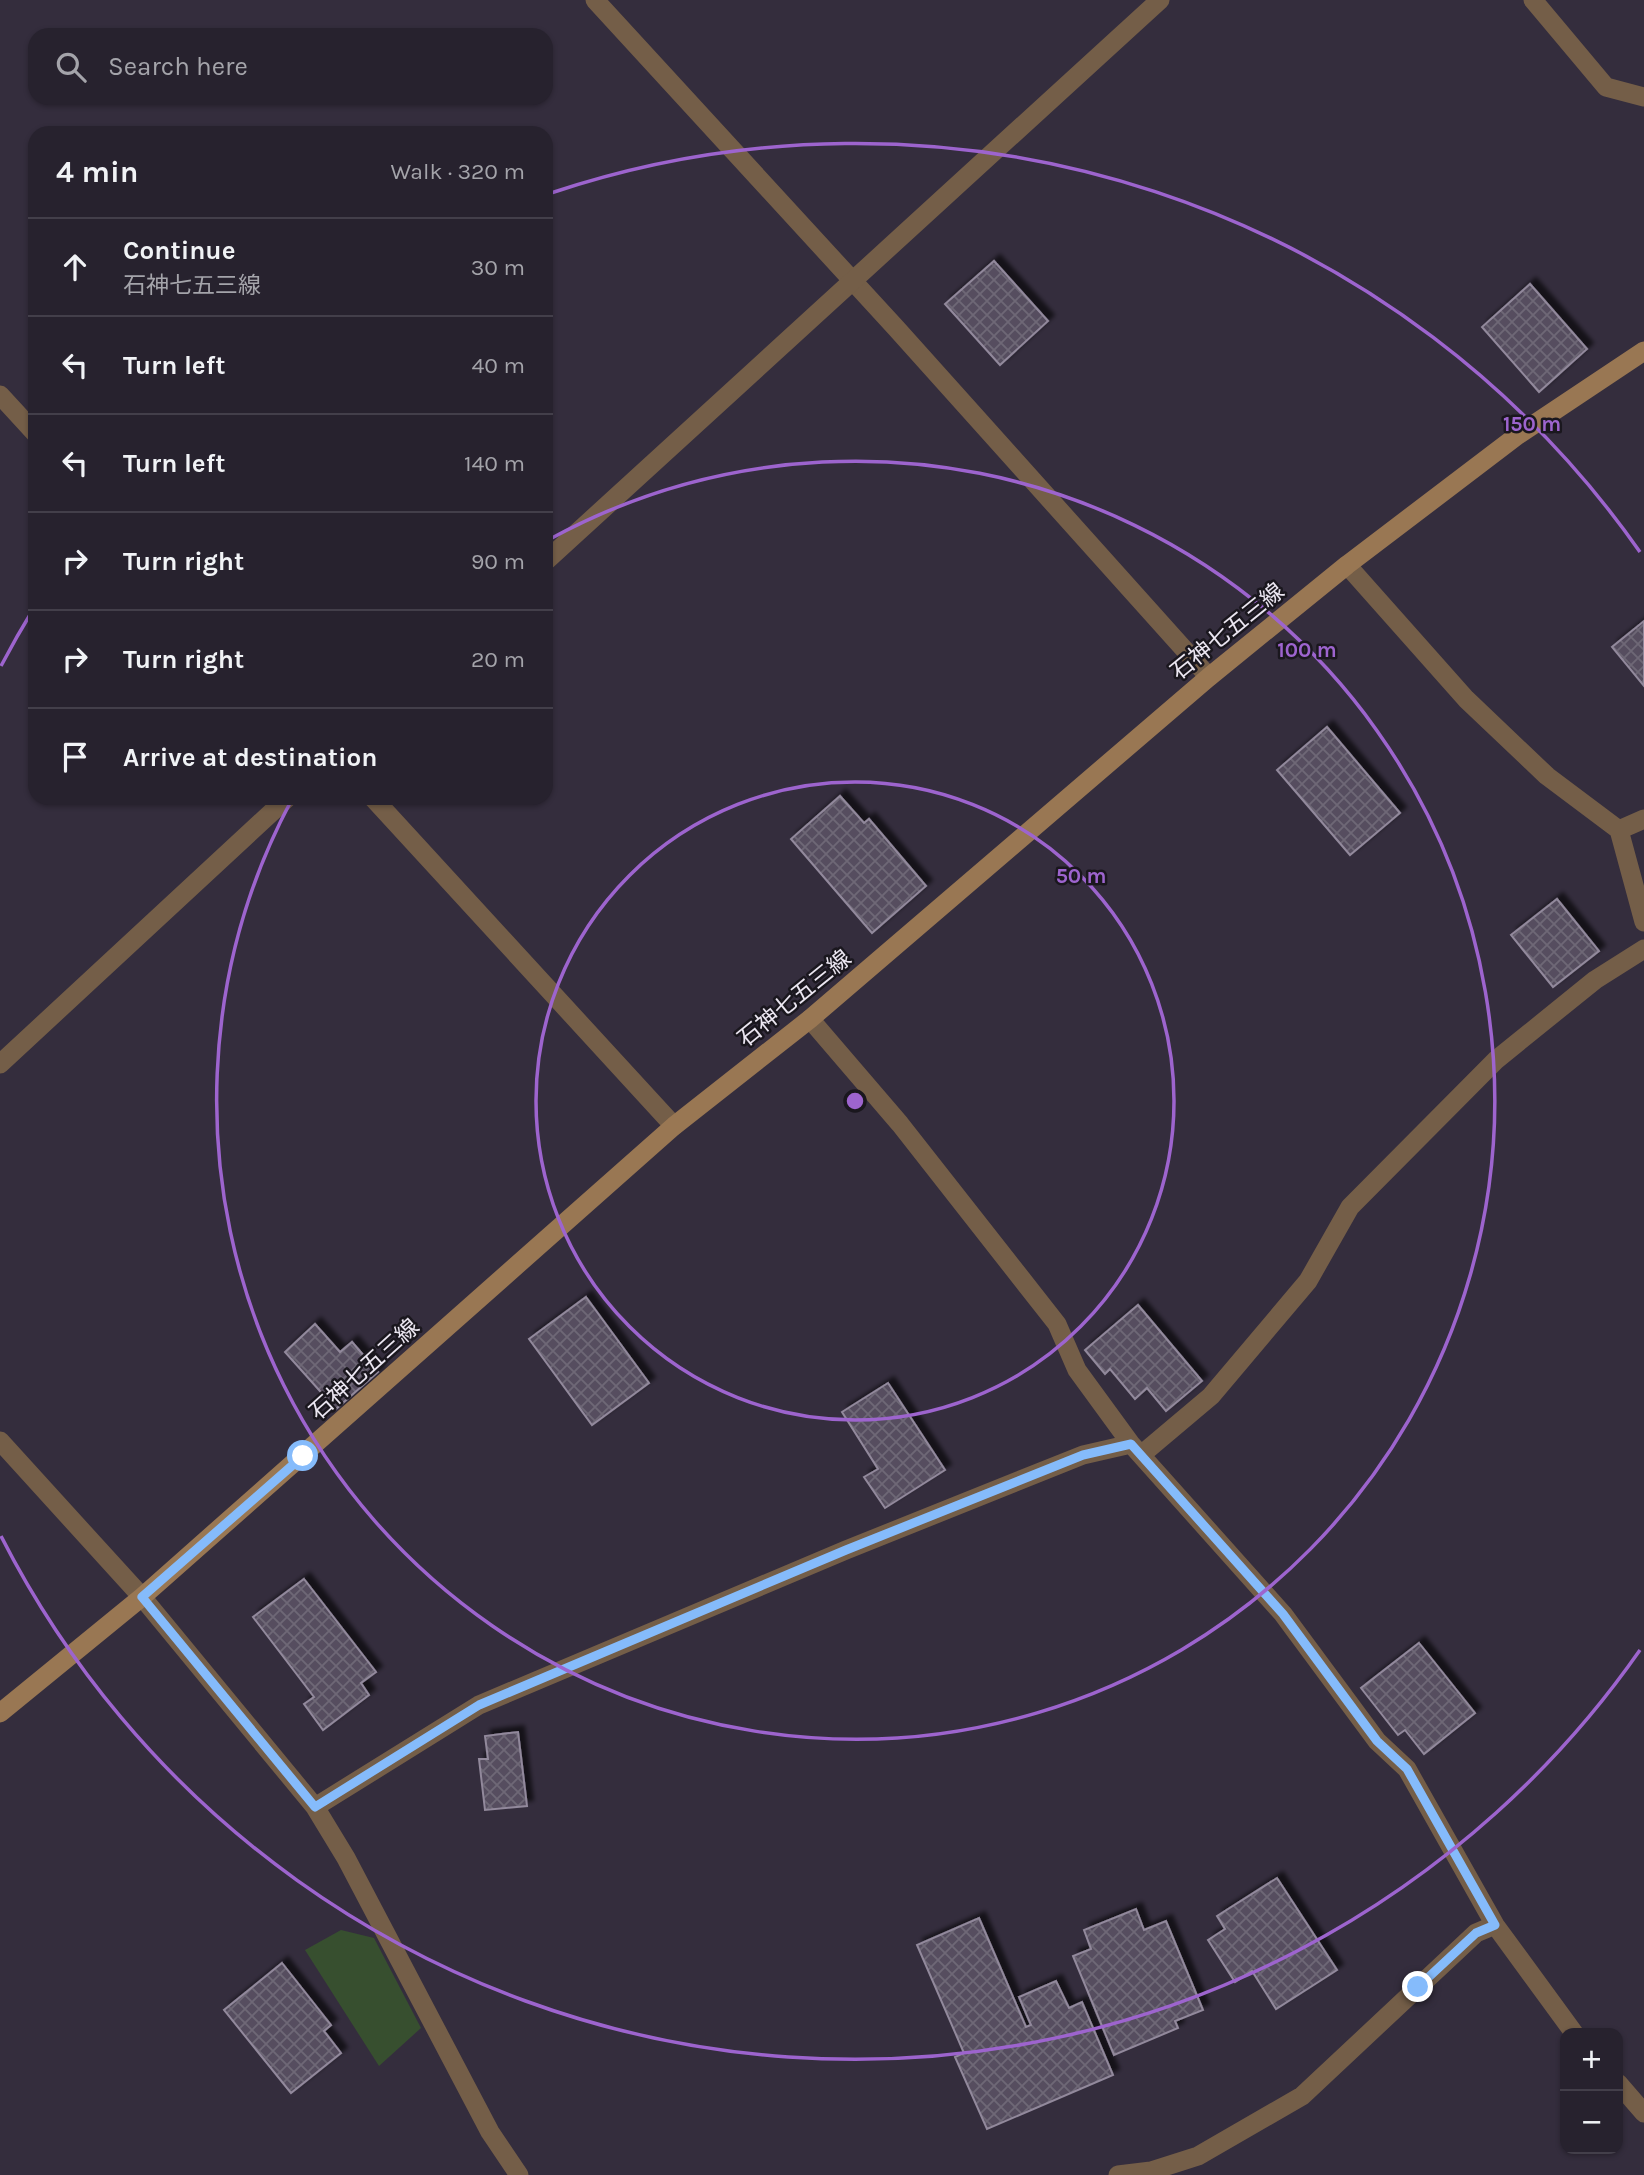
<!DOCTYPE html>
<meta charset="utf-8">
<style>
:root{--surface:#27222e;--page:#2f2a36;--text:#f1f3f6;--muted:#a4a4aa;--line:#433f4a}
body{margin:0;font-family:Karla,"Noto Sans JP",sans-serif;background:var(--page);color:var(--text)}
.controls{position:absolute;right:21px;bottom:21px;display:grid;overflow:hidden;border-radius:14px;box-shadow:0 2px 5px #0004}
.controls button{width:63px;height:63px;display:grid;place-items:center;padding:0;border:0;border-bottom:2px solid var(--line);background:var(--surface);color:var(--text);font:35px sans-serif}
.stop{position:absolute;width:21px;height:21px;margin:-16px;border:5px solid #85bbfb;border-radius:50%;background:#fff}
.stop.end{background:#85bbfb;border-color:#fff;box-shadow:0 2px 7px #0008}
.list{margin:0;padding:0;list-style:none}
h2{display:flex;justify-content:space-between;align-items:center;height:91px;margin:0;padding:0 28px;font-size:30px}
h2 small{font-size:23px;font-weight:400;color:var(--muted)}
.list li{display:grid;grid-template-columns:46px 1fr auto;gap:21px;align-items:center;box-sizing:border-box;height:98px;padding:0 28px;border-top:2px solid var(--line)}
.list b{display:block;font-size:26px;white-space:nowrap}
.list p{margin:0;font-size:23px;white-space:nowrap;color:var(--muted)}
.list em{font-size:23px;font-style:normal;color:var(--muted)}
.icon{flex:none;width:38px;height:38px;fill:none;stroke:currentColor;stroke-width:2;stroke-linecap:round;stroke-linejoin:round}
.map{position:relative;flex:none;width:1644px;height:2175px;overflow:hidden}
.search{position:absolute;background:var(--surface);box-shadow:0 2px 5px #0004;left:28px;top:28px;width:525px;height:77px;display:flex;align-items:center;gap:18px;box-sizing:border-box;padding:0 24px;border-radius:21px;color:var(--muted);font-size:26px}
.panel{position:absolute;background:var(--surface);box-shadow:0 2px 5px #0004;left:28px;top:126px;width:525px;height:679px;border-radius:21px}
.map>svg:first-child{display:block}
.green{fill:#374f2f}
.building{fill:url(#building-cross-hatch);stroke:#92899c;stroke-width:2;filter:url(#shadow)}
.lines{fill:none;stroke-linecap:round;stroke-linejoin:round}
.minor{stroke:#745e48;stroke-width:19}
.tertiary{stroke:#745e48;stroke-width:19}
.secondary{stroke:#997753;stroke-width:19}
.route{stroke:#85bbfb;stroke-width:9}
.ring{fill:none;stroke:#9d64ce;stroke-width:3.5}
.labels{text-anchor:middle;stroke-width:5;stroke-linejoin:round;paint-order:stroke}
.street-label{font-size:23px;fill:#ebe6f1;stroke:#1a171e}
.centre{fill:#9d64ce;stroke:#1a171e;stroke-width:3.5}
.ring-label{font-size:21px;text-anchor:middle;font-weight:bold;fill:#9d64ce;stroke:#1a171e;stroke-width:5;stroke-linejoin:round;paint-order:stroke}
</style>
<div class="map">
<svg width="1644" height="2175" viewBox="0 0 1644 2175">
<defs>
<pattern id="building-cross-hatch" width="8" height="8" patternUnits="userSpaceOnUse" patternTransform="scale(1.75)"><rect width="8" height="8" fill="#564e5f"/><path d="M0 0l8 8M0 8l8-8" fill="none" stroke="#6e6876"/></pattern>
<filter id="shadow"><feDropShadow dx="6" dy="-6" stdDeviation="2" flood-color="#0009"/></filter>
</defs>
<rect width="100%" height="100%" fill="#342d3d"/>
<path class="green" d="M341,1930L374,1938L421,2028L379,2066L305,1950Z"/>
<path class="building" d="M994,261L1048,321L1000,365L945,304Z
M1530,284L1587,349L1539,392L1482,327Z
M1644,621V686L1612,647Z
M1327,727L1400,813L1350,855L1277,770Z
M840,796L864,823L869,819L926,886L872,933L791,839Z
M1557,899L1599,951L1553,987L1511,935Z
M586,1297L649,1383L592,1425L529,1339Z
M1138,1305L1202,1381L1166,1411L1147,1388L1135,1399L1110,1369L1105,1374L1085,1350Z
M315,1324L340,1352L352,1342L378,1372L336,1409L285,1352Z
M888,1383L945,1470L885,1508L864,1477L878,1469L842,1412Z
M304,1579L376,1672L361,1683L369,1695L323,1730L304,1704L314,1697L253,1617Z
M1419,1643L1475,1713L1424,1754L1405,1730L1398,1735L1361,1688Z
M518,1732L527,1806L485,1810L479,1759H488L485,1736Z
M1277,1878L1337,1970L1276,2009L1252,1971L1235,1982L1208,1940L1225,1929L1217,1916Z
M1136,1909L1144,1930L1166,1921L1203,2010L1175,2021L1178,2028L1114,2055L1073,1956L1091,1949L1084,1930Z
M979,1918L1026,2027L1031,2025L1019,1997L1056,1981L1069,2008L1082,2002L1113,2075L987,2129L955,2057L964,2053L917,1945Z
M282,1963L331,2025L324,2031L341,2053L291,2093L224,2010Z"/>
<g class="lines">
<path class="minor" d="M595,0L896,328L1209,677
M1533,0L1606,87L1644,97
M0,395L35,433
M1347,565L1466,699L1547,776L1619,830L1644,922
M373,798L674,1126
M1619,830L1644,819
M810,1019L900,1124L1057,1324L1077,1370L1131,1444L1283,1614L1377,1741L1407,1769L1495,1925L1574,2033
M0,1441L142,1597L315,1807L346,1858L490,2132L519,2175
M1141,1455L1211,1396L1308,1281L1350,1207L1496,1060L1595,980L1644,949
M315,1807L479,1705L846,1550L1083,1455L1131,1444
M1618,2083L1644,2113
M1118,2175L1151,2171L1198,2156L1302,2096L1476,1933L1495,1925"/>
<path class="tertiary" d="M546,561L1160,0
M0,1064L287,798"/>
<path class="secondary" d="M0,1713L142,1597L674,1126L810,1019L1209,677L1347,565L1518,435L1644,351"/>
</g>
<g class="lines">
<path class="route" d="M303,1456L142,1597L315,1807L479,1705L846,1550L1083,1455L1131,1444L1283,1614L1377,1741L1407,1769L1495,1925L1476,1933L1418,1987"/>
</g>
<g class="ring">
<circle cx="855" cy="1101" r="319"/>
<path d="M550 539A639 639 0 1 1 291 801"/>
<path d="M1640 1650A958 958 0 0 1 1 1536M1 666A958 958 0 0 1 34 608M551 193A958 958 0 0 1 1640 552"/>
</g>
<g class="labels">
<g class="street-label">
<text transform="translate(1227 631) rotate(-39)" y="8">石神七五三線</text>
<text transform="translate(794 998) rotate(-39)" y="8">石神七五三線</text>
<text transform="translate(364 1369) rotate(-42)" y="8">石神七五三線</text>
</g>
</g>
<circle cx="855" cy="1101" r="10" class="centre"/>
<g class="ring-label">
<text x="1532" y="431">150 m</text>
<text x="1307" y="657">100 m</text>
<text x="1081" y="883">50 m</text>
</g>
</svg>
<div class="controls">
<button>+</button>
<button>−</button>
</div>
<div class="stop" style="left:303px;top:1456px"></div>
<div class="stop end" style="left:1418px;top:1987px"></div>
<div class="search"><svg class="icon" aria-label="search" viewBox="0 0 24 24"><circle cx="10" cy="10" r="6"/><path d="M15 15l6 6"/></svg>Search here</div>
<section class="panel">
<h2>4 min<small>Walk · 320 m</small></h2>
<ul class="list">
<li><svg class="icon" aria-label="ahead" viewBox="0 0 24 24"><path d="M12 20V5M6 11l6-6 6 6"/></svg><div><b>Continue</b><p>石神七五三線</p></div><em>30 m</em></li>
<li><svg class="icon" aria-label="left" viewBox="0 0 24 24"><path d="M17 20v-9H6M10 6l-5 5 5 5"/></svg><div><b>Turn left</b></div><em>40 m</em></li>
<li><svg class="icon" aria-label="left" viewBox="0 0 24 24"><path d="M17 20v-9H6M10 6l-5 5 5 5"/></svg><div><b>Turn left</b></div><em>140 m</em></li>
<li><svg class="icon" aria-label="right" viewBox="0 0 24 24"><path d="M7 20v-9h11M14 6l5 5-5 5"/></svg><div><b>Turn right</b></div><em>90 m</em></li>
<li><svg class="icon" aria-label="right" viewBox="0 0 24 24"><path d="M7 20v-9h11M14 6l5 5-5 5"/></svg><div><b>Turn right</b></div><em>20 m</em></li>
<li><svg class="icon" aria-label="arrive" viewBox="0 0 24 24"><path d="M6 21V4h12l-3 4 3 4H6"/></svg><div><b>Arrive at destination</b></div></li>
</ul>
</section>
</div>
